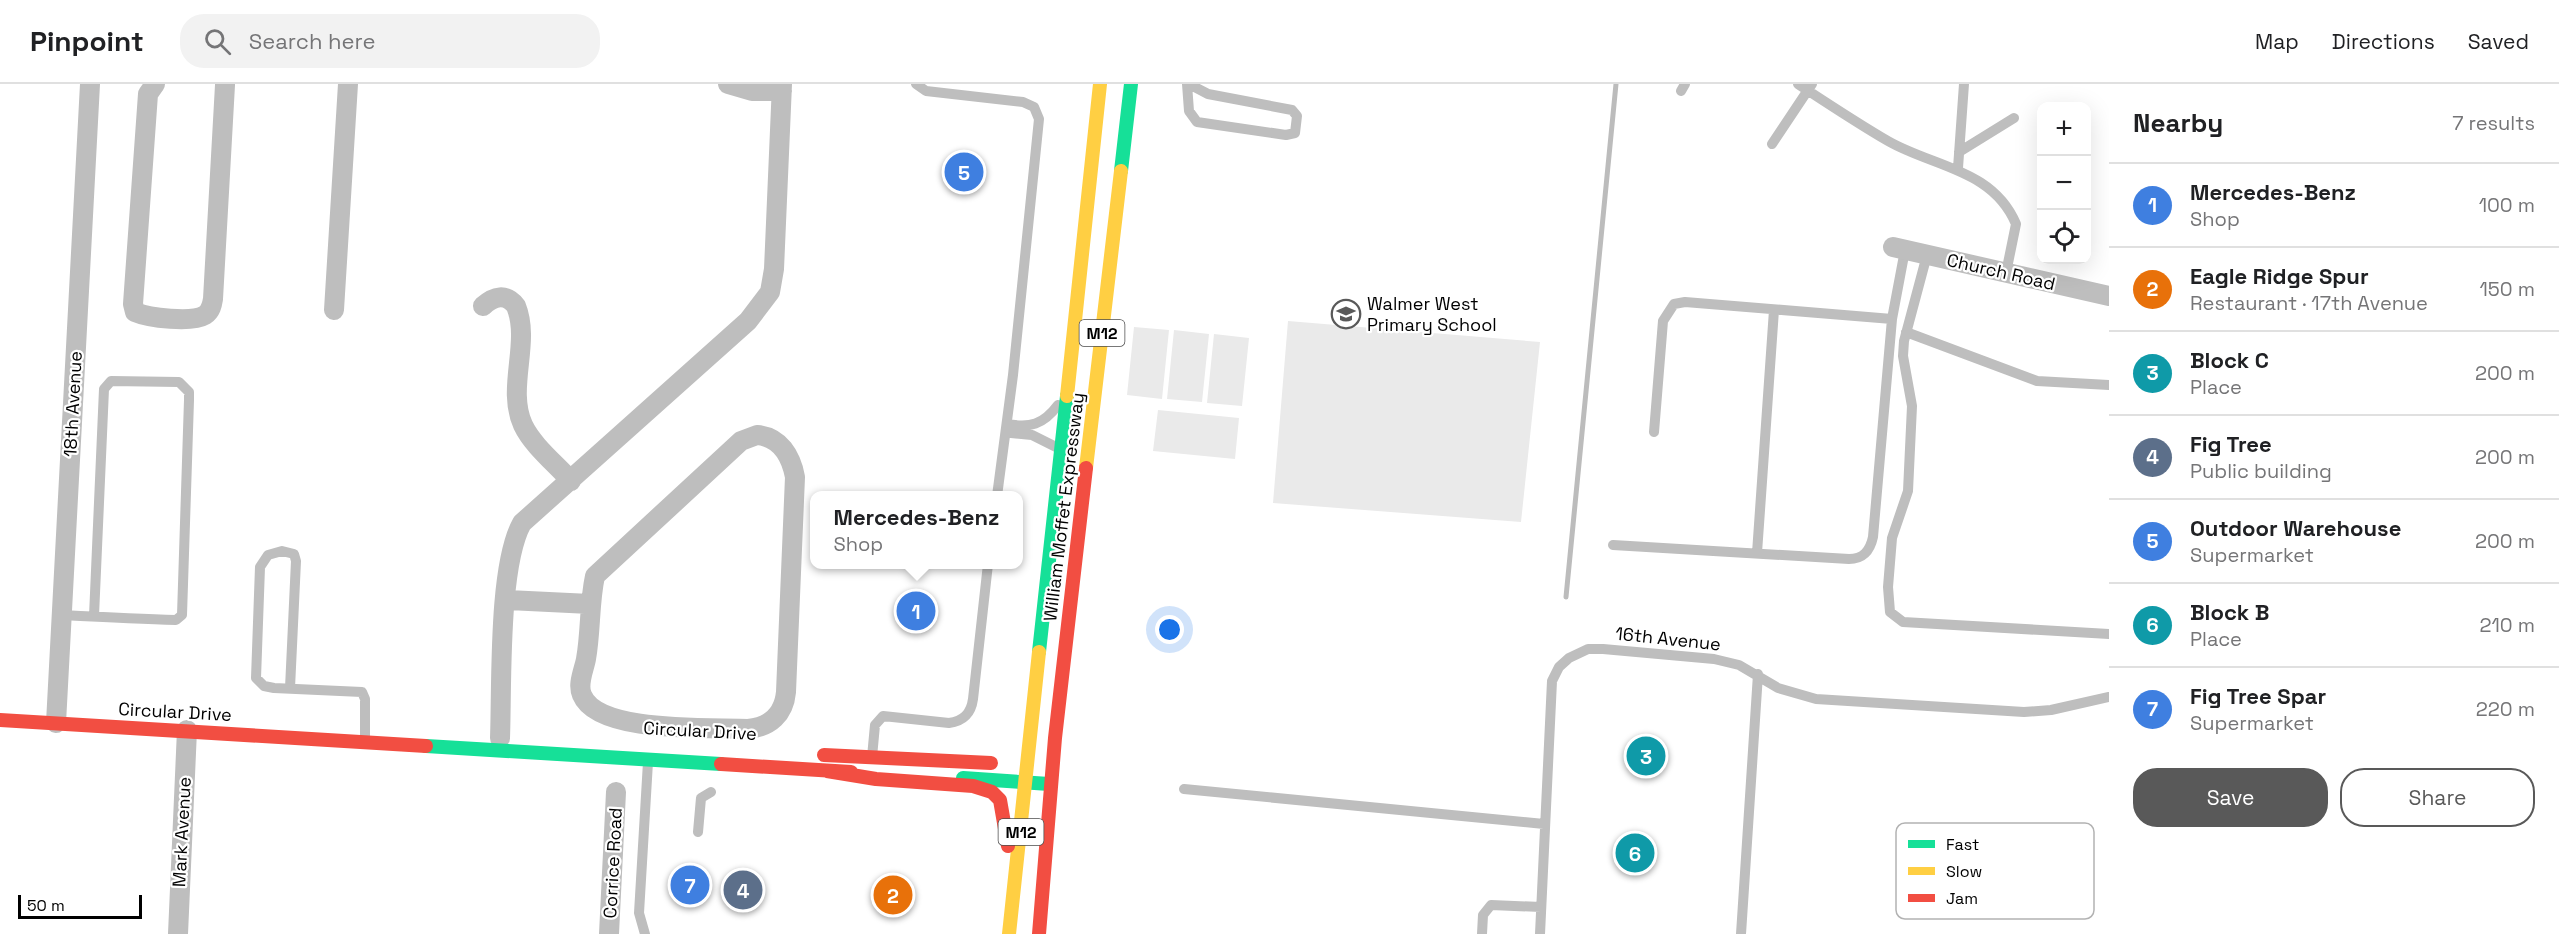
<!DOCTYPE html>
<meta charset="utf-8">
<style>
:root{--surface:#fff;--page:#f2f2f2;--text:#202124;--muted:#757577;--line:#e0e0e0;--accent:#595959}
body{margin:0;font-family:"Space Grotesk",sans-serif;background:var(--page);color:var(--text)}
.controls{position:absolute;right:18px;top:18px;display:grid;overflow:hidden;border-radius:12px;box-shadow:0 6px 24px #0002}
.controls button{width:54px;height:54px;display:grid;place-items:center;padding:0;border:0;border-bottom:2px solid var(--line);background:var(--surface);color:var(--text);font:30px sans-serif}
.scale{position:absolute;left:18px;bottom:15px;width:124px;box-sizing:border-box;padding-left:6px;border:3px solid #000;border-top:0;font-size:16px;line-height:21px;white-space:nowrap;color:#000;-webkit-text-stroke:4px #fff;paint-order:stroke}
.you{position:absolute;left:1170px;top:546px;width:21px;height:21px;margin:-15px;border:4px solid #fff;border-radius:50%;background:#1a73e8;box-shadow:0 0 0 9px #1a73e833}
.badge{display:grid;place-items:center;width:39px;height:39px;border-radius:50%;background:var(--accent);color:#fff;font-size:20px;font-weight:700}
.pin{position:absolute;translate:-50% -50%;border:3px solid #fff;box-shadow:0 2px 6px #0006}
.popup{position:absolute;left:810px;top:407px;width:213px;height:78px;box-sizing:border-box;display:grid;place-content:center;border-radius:12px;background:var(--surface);filter:drop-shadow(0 2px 4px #0005);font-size:20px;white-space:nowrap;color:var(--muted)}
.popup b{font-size:22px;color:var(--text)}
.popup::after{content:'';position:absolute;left:50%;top:100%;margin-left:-12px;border:12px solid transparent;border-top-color:var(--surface)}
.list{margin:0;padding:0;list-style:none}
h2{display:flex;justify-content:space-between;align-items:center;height:78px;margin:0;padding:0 24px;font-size:26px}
h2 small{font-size:20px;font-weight:400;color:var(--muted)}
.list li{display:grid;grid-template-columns:39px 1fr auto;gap:18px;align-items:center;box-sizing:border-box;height:84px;padding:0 24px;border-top:2px solid var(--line)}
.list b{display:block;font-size:22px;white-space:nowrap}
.list p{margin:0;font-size:20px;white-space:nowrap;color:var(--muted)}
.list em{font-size:20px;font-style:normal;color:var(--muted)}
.actions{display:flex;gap:12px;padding:18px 24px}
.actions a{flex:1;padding:14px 0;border:2px solid var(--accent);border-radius:24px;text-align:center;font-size:21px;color:var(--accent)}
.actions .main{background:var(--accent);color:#fff}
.icon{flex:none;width:33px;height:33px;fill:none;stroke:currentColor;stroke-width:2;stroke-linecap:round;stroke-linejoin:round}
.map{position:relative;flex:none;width:2109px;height:850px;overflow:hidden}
header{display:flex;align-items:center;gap:36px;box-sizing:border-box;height:84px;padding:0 30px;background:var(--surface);border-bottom:2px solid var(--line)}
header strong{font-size:28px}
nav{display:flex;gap:33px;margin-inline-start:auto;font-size:21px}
.search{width:420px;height:54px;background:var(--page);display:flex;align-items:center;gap:15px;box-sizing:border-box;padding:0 21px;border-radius:24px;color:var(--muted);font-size:22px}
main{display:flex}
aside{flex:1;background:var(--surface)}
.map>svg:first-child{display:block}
.green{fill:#eaeaea}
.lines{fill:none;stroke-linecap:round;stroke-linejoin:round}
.stream{stroke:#bcbcbc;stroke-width:5}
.lane{stroke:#bebebe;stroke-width:10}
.street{stroke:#bebebe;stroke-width:20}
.fast{stroke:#16e098;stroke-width:14}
.slow{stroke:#ffcf43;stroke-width:14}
.jam{stroke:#f24e42;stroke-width:14}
.labels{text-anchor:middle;stroke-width:4.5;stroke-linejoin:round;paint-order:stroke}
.shield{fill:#fff;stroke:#4c4c4c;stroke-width:1.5}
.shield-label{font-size:16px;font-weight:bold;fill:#000}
.street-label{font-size:18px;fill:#000;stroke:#fff}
.poi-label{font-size:18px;fill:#000;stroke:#fff;text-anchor:start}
.key{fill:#fff;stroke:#b2b2b2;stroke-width:1.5}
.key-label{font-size:16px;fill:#000}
</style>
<header>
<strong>Pinpoint</strong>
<div class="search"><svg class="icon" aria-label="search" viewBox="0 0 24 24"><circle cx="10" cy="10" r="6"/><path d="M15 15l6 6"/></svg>Search here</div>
<nav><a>Map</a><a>Directions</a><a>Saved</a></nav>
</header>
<main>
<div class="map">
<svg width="2109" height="850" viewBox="0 0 2109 850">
<rect width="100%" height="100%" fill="#fff"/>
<path class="green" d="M1288,237L1540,258L1521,438L1273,419Z
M1134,243L1169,246L1162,315L1127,311Z
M1174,246L1209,250L1202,318L1167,315Z
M1214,250L1249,254L1242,322L1207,319Z
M1158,326L1239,334L1235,375L1153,367Z"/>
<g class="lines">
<path class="stream" d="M1566,513L1616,0"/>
<path class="lane" d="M916,0L926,7L1023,18L1034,23L1039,35L1013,291L997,412
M1187,0L1189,27L1197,38L1286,51L1295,49L1297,32L1292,26L1208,10L1189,0
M1798,0C1827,19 1857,39 1888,57C1933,83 1993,85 2016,140L2006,189
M1681,7L1685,0
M1772,60L1812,0
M1959,68L2014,34
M1958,84L1964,0
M1927,171L1904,257L1903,272L1912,322L1908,407L1892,454L1888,503L1890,528L1903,538L2109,550
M1906,248L2037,297L2109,301
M1007,340C1030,344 1043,341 1058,321
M1654,348L1663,237L1674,220L1685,218L1892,235L1905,166
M1011,349L1032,351L1058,364
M1613,461L1849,475C1863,475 1870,467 1873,453L1892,235
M1757,469L1774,226
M62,531C100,533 138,535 176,536L182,531L189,316V308L179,298L111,297L104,305L94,532
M290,604L296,477L294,470L282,467L268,471L260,483L256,594L264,602L274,604L362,608L365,615V658
M872,673L875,641L883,632L949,639C963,637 971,630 973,615L988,480
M1184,705L1544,740
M698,748L701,714L711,708
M645,850L639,829L648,678
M1482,850L1483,831L1491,821L1541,823
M1540,850L1552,597L1559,583L1569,574L1588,565H1603L1714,575L1739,581L1778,604L1816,615L2024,628L2051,626L2109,613
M1741,850L1758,590"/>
<path class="street" d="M155,0L148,10L133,220L135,228C149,234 192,239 205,231C211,227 212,221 213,215L225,1
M728,0L752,7H782
M1893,163L2109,212
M483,222C494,212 506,209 516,222C531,259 506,304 523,341C533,362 556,380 571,397
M334,226L348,0
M757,351C780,353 791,372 795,393L786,608C784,630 770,643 748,645C712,643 598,650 582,611C577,600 584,586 586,575C591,547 589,520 595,492L741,357Z
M506,516L590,520
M56,639L90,0
M500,654C502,601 498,482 522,439L748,237L770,208L774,185L782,0
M178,850L187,646
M609,850L616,708"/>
<path class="fast" d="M1121,87L1131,0
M1039,568L1067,312
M426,662L721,680
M963,694L1049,700"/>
<path class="slow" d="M1067,312L1100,0
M1086,384L1121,87
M1009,850L1039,568"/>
<path class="jam" d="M0,636L426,662
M824,671L991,679
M721,680L851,688
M827,687L876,695L973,702L992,708L1000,716L1008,762
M1039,850L1055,654L1086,384"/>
</g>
<defs>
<g id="school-ring" transform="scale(1.5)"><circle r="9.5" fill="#fff" stroke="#595959" stroke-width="1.5"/><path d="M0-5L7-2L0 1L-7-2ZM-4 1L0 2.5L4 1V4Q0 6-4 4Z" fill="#595959"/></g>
</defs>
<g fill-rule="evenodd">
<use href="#school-ring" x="1346" y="230"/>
</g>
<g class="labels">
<g class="shield">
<rect x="1079.5" y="236" width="45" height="26" rx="4.5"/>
<rect x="998.5" y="735" width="45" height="26" rx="4.5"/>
</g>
<g class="shield-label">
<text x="1102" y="255">M12</text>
<text x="1021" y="754">M12</text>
</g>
<g class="street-label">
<text transform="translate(2001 188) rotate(13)" y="6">Church Road</text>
<text transform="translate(73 320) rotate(-87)" y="6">18th Avenue</text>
<text transform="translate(1064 423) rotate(-83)" y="6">William Moffet Expressway</text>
<text transform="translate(1668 555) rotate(6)" y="6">16th Avenue</text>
<text transform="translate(175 628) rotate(3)" y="6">Circular Drive</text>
<text transform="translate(700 647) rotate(3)" y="6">Circular Drive</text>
<text transform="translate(182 748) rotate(-87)" y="6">Mark Avenue</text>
<text transform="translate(613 779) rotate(-87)" y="6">Corrice Road</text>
</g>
<g class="poi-label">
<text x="1367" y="226">Walmer West<tspan x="1367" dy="21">Primary School</tspan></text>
</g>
</g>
<rect x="1896" y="739" width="198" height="96" rx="9" class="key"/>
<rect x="1908" y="756" width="27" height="8" fill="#16e098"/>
<rect x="1908" y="783" width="27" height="8" fill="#ffcf43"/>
<rect x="1908" y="810" width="27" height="8" fill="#f24e42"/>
<g class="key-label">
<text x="1946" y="766">Fast</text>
<text x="1946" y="793">Slow</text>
<text x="1946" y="820">Jam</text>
</g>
</svg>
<div class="controls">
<button>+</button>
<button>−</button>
<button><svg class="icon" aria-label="locate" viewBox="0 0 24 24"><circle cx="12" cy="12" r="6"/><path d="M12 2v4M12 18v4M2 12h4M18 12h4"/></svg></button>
</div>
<div class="scale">50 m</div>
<div class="you"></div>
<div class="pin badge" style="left:916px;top:527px;background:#3f7fe0">1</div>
<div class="popup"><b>Mercedes-Benz</b>Shop</div>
<div class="pin badge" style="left:893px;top:811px;background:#e8710a">2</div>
<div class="pin badge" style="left:1646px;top:672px;background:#0f9aa8">3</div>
<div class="pin badge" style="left:743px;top:806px;background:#5c6f8a">4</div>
<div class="pin badge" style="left:964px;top:88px;background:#3f7fe0">5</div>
<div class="pin badge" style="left:1635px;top:769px;background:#0f9aa8">6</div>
<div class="pin badge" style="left:690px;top:801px;background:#3f7fe0">7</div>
</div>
<aside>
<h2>Nearby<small>7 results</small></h2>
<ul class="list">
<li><span class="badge" style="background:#3f7fe0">1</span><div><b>Mercedes-Benz</b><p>Shop</p></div><em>100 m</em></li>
<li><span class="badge" style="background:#e8710a">2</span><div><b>Eagle Ridge Spur</b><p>Restaurant · 17th Avenue</p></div><em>150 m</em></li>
<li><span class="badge" style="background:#0f9aa8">3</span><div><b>Block C</b><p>Place</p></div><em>200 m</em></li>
<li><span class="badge" style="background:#5c6f8a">4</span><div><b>Fig Tree</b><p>Public building</p></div><em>200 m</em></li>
<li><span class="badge" style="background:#3f7fe0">5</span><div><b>Outdoor Warehouse</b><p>Supermarket</p></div><em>200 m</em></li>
<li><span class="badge" style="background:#0f9aa8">6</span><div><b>Block B</b><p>Place</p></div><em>210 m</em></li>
<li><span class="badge" style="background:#3f7fe0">7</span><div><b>Fig Tree Spar</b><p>Supermarket</p></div><em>220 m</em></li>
</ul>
<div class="actions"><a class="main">Save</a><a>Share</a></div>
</aside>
</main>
